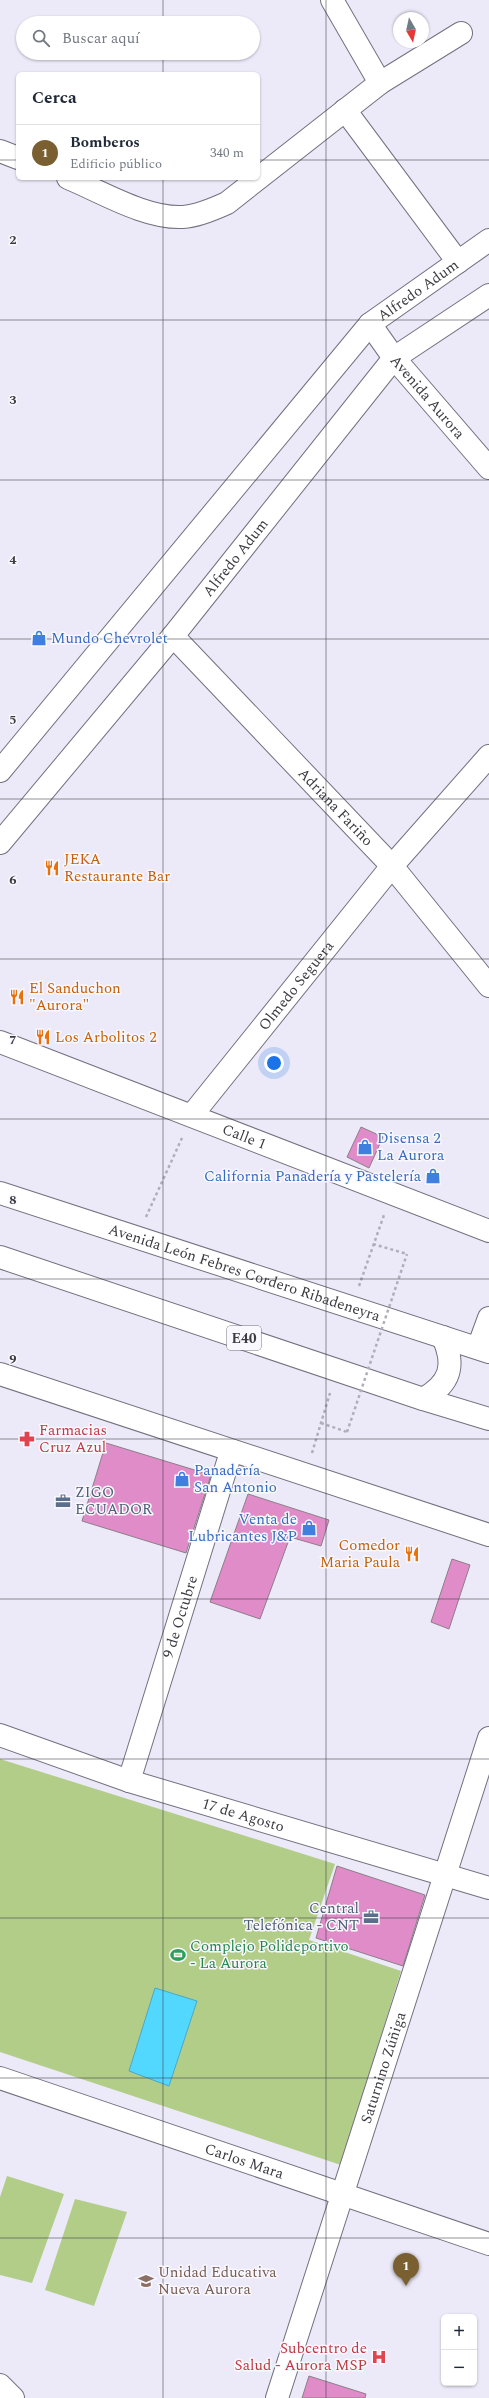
<!DOCTYPE html>
<html lang="es">
<meta charset="utf-8">
<style>
:root{--surface:#fff;--page:#f2f2f3;--text:#1f2937;--muted:#747a83;--line:#e0e1e3;--accent:#7a6031}
body{margin:0;font-family:Spectral,serif;background:var(--page);color:var(--text)}
.controls{position:absolute;right:12px;bottom:12px;display:grid;overflow:hidden;border-radius:6px;box-shadow:0 1px 3px #0004}
.controls button{width:36px;height:36px;display:grid;place-items:center;padding:0;border:0;border-bottom:1px solid var(--line);background:var(--surface);color:var(--text);font:20px sans-serif}
.compass{position:absolute;left:393px;top:12px;width:36px;height:36px;border-radius:50%;background:var(--surface);box-shadow:0 1px 3px #0004;rotate:171deg}
.you{position:absolute;left:274px;top:1063px;width:14px;height:14px;margin:-10px;border:3px solid #fff;border-radius:50%;background:#1a73e8;box-shadow:0 0 0 6px #1a73e833}
.badge{display:grid;place-items:center;width:26px;height:26px;border-radius:50%;background:var(--accent);color:#fff;font-size:13px;font-weight:700}
.pin{position:absolute;translate:-50% -33px;filter:drop-shadow(0 1px 2px #0008)}
.pin::after{content:'';position:absolute;top:21px;width:14px;height:12px;background:inherit;clip-path:polygon(0 0,100% 0,50% 100%)}
.list{margin:0;padding:0;list-style:none}
h2{display:flex;justify-content:space-between;align-items:center;height:52px;margin:0;padding:0 16px;font-size:17px}
h2 small{font-size:13px;font-weight:400;color:var(--muted)}
.list li{display:grid;grid-template-columns:26px 1fr auto;gap:12px;align-items:center;box-sizing:border-box;height:56px;padding:0 16px;border-top:1px solid var(--line)}
.list b{display:block;font-size:15px;white-space:nowrap}
.list p{margin:0;font-size:13px;white-space:nowrap;color:var(--muted)}
.list em{font-size:13px;font-style:normal;color:var(--muted)}
.icon{flex:none;width:22px;height:22px;fill:none;stroke:currentColor;stroke-width:2;stroke-linecap:round;stroke-linejoin:round}
.map{position:relative;flex:none;width:489px;height:2398px;overflow:hidden}
.search{position:absolute;background:var(--surface);box-shadow:0 1px 3px #0004;left:16px;top:16px;width:244px;height:44px;display:flex;align-items:center;gap:10px;box-sizing:border-box;padding:0 14px;border-radius:22px;color:var(--muted);font-size:15px}
.panel{position:absolute;background:var(--surface);box-shadow:0 1px 3px #0004;left:16px;top:72px;width:244px;height:108px;border-radius:6px}
.map>svg:first-child{display:block}
.park{fill:#b2cd88}
.water{fill:#52d7ff;stroke:#4ba8c6}
.building{fill:#df8cc8;stroke:#8c7f88}
.lines{fill:none;stroke-linecap:round;stroke-linejoin:round}
.minor-casing{stroke:#74717f;stroke-width:24}
.trunk-casing{stroke:#74717f;stroke-width:24}
.path{stroke:#b0aeba;stroke-width:2.5;stroke-dasharray:3 3;stroke-linecap:butt}
.minor{stroke:#fff;stroke-width:22}
.trunk{stroke:#fff;stroke-width:22}
.path-bridge{stroke:#b0aeba;stroke-width:2.5;stroke-dasharray:3 3;stroke-linecap:butt}
.grid{fill:none;stroke:#3c3b41;stroke-width:1;stroke-opacity:0.55}
.labels{text-anchor:middle;stroke-width:3;stroke-linejoin:round;paint-order:stroke}
.shield{fill:#f9f8fe;stroke:#75747a;stroke-width:1}
.shield-label{font-size:14px;font-weight:bold;fill:#3c3b41}
.street-label{font-size:15px;fill:#3c3b41;stroke:#f9f8fe}
.shop-label{font-size:15px;fill:#366cbe;stroke:#f9f8fe;text-anchor:start}
.food-label{font-size:15px;fill:#c56008;stroke:#f9f8fe;text-anchor:start}
.health-label{font-size:15px;fill:#be3a42;stroke:#f9f8fe;text-anchor:start}
.service-label{font-size:15px;fill:#4e5e75;stroke:#f9f8fe;text-anchor:start}
.leisure-label{font-size:15px;fill:#27864d;stroke:#f9f8fe;text-anchor:start}
.education-label{font-size:15px;fill:#785e54;stroke:#f9f8fe;text-anchor:start}
.grid-label{font-size:13px;text-anchor:middle;font-weight:bold;fill:#3c3b41;stroke:#f9f8fe;stroke-width:3;stroke-linejoin:round;paint-order:stroke}
</style>
<div class="map">
<svg width="489" height="2398" viewBox="0 0 489 2398">
<rect width="100%" height="100%" fill="#ece9f8"/>
<path class="park" d="M0,1759L335,1864L309,1940L401,1971L341,2165L0,2052Z
M7,2176L64,2194L32,2283L0,2275V2197Z
M75,2199L127,2212L94,2306L45,2290Z"/>
<path class="water" d="M155,1988L197,2001L169,2086L129,2071Z"/>
<path class="building" d="M361,1127L383,1137L369,1168L347,1157Z
M106,1443L211,1475L186,1553L82,1521Z
M248,1494L329,1520L321,1546L290,1537L260,1619L210,1602Z
M452,1559L470,1565L449,1629L431,1622Z
M337,1866L425,1895L403,1966L316,1938Z
M309,2376L366,2394L365,2398H302Z"/>
<g class="lines">
<g class="minor-casing">
<g id="minor">
<path d="M332,0L380,83"/>
<path d="M345,110L458,262"/>
<path d="M0,151L18,158"/>
<path d="M68,178C102,192 146,219 183,217C198,216 214,209 227,203L380,83L461,33"/>
<path id="s1" d="M370,324L394,358L489,468"/>
<path id="s2" d="M173,636L392,866L489,986"/>
<path id="s3" d="M0,771L370,324L489,240"/>
<path id="s4" d="M0,843L173,636L394,358L489,295"/>
<path id="s5" d="M0,1042L489,1231"/>
<path id="s6" d="M192,1115L392,866L489,756"/>
<path d="M478,1348L489,1318"/>
<path d="M0,1374L489,1535"/>
<path id="s7" d="M0,1735L129,1781L489,1888"/>
<path id="s8" d="M129,1781L231,1452"/>
<path id="s9" d="M0,2078L489,2244"/>
<path d="M0,2385L13,2398"/>
<path id="s10" d="M277,2398L489,1738"/>
</g>
</g>
<g class="trunk-casing">
<g id="trunk">
<path id="s11" d="M0,1193L489,1352"/>
<path d="M0,1257L423,1399L489,1419"/>
<path d="M423,1399C450,1384 456,1366 443,1337"/>
</g>
</g>
<path class="path" d="M146,1217L182,1138
M373,1244L407,1254
M359,1286L384,1215
M321,1423L347,1432
M312,1453L330,1393"/>
<use href="#minor" class="minor"/>
<use href="#trunk" class="trunk"/>
<path class="path-bridge" d="M347,1432L407,1254"/>
</g>
<path class="grid" d="M163,0V23M326,0V2398M163,53V74M0,160H18M258,160H489M163,178V2398M0,320H489M0,480H489M0,639H489M0,799H489M0,959H489M0,1119H489M0,1279H489M0,1439H489M0,1599H489M0,1759H489M0,1918H489M0,2078H489M0,2238H489"/>
<defs>
<g id="shop-bare" transform="scale(1.2)"><path d="M-5-2.5h2.3a2.7 3.5 0 0 1 5.4 0H5L5.5 6h-11ZM-1.5-2.5h3a1.5 2.3 0 0 0-3 0Z" fill="#3f7fe0" stroke="#f9f8fe" stroke-width="2.5" paint-order="stroke"/></g>
<g id="restaurant-bare" transform="scale(1.2)"><path d="M-5-6h1v4h1v-4h1v4h1v-4h1v5L-1.5 .5V6h-2V.5L-5-1ZM5-6V6H3V1.5H1.5Q1.5-4 5-6Z" fill="#e8710a" stroke="#f9f8fe" stroke-width="2.5" paint-order="stroke"/></g>
<g id="pharmacy-bare" transform="scale(1.2)"><path d="M-2-6h4v4h4v4h-4v4h-4v-4h-4v-4h4Z" fill="#e0444e" stroke="#f9f8fe" stroke-width="2.5" paint-order="stroke"/></g>
<g id="office-bare" transform="scale(1.2)"><path d="M-6-3h4V-5.5h4V-3h4V5H-6ZM-1-4.5V-3h2v-1.5ZM-6 0V1H6V0Z" fill="#5c6f8a" stroke="#f9f8fe" stroke-width="2.5" paint-order="stroke"/></g>
<g id="stadium-bare" transform="scale(1.2)"><path d="M0-5a6.5 5 0 1 0 0 10a6.5 5 0 1 0 0-10ZM-3.5-1.8h7v3.6h-7Z" fill="#2e9e5b" stroke="#f9f8fe" stroke-width="2.5" paint-order="stroke"/></g>
<g id="school-bare" transform="scale(1.2)"><path d="M0-5L7-2L0 1L-7-2ZM-4 1L0 2.5L4 1V4Q0 6-4 4Z" fill="#8d6e63" stroke="#f9f8fe" stroke-width="2.5" paint-order="stroke"/></g>
<g id="hospital-bare" transform="scale(1.2)"><path d="M-5-5h3v3.5h4V-5h3V5h-3V1.5h-4V5h-3Z" fill="#e0444e" stroke="#f9f8fe" stroke-width="2.5" paint-order="stroke"/></g>
</defs>
<g fill-rule="evenodd">
<use href="#shop-bare" x="39" y="638"/>
<use href="#restaurant-bare" x="52" y="868"/>
<use href="#restaurant-bare" x="17" y="997"/>
<use href="#restaurant-bare" x="43" y="1037"/>
<use href="#shop-bare" x="365" y="1147"/>
<use href="#shop-bare" x="433" y="1176"/>
<use href="#pharmacy-bare" x="27" y="1439"/>
<use href="#shop-bare" x="182" y="1479"/>
<use href="#office-bare" x="63" y="1501"/>
<use href="#shop-bare" x="309" y="1528"/>
<use href="#restaurant-bare" x="412" y="1554"/>
<use href="#office-bare" x="371" y="1917"/>
<use href="#stadium-bare" x="178" y="1955"/>
<use href="#school-bare" x="146" y="2281"/>
<use href="#hospital-bare" x="379" y="2357"/>
</g>
<g class="labels">
<rect class="shield" x="227" y="1326" width="34" height="24" rx="3"/>
<g class="shield-label">
<text x="244" y="1343">E40</text>
</g>
<g class="street-label">
<text dy="5" stroke="none"><textPath href="#s3" startOffset="639">Alfredo Adum</textPath></text>
<text dy="5" stroke="none"><textPath href="#s1" startOffset="93">Avenida Aurora</textPath></text>
<text dy="5" stroke="none"><textPath href="#s4" startOffset="370">Alfredo Adum</textPath></text>
<text dy="5" stroke="none"><textPath href="#s2" startOffset="236">Adriana Fariño</textPath></text>
<text dy="5" stroke="none"><textPath href="#s6" startOffset="166">Olmedo Seguera</textPath></text>
<text dy="5" stroke="none"><textPath href="#s5" startOffset="262">Calle 1</textPath></text>
<text dy="5" stroke="none"><textPath href="#s11" startOffset="257">Avenida León Febres Cordero Ribadeneyra</textPath></text>
<text dy="5" stroke="none"><textPath href="#s8" startOffset="172">9 de Octubre</textPath></text>
<text dy="5" stroke="none"><textPath href="#s7" startOffset="256">17 de Agosto</textPath></text>
<text dy="5" stroke="none"><textPath href="#s10" startOffset="347">Saturnino Zúñiga</textPath></text>
<text dy="5" stroke="none"><textPath href="#s9" startOffset="258">Carlos Mara</textPath></text>
</g>
<g class="shop-label">
<text x="51" y="643">Mundo Chevrolet</text>
<text x="377" y="1143">Disensa 2<tspan x="377" dy="17">La Aurora</tspan></text>
<text x="421" y="1181" text-anchor="end">California Panadería y Pastelería</text>
<text x="194" y="1475">Panadería<tspan x="194" dy="17">San Antonio</tspan></text>
<text x="297" y="1524" text-anchor="end">Venta de<tspan x="297" dy="17">Lubricantes J&amp;P</tspan></text>
</g>
<g class="food-label">
<text x="64" y="864">JEKA<tspan x="64" dy="17">Restaurante Bar</tspan></text>
<text x="29" y="993">El Sanduchon<tspan x="29" dy="17">"Aurora"</tspan></text>
<text x="55" y="1042">Los Arbolitos 2</text>
<text x="400" y="1550" text-anchor="end">Comedor<tspan x="400" dy="17">Maria Paula</tspan></text>
</g>
<g class="health-label">
<text x="39" y="1435">Farmacias<tspan x="39" dy="17">Cruz Azul</tspan></text>
<text x="367" y="2353" text-anchor="end">Subcentro de<tspan x="367" dy="17">Salud - Aurora MSP</tspan></text>
</g>
<g class="service-label">
<text x="75" y="1497">ZIGO<tspan x="75" dy="17">ECUADOR</tspan></text>
<text x="359" y="1913" text-anchor="end">Central<tspan x="359" dy="17">Telefónica - CNT</tspan></text>
</g>
<g class="leisure-label">
<text x="190" y="1951">Complejo Polideportivo<tspan x="190" dy="17">- La Aurora</tspan></text>
</g>
<g class="education-label">
<text x="158" y="2277">Unidad Educativa<tspan x="158" dy="17">Nueva Aurora</tspan></text>
</g>
</g>
<g class="grid-label">
<text x="13" y="244">2</text>
<text x="13" y="404">3</text>
<text x="13" y="564">4</text>
<text x="13" y="724">5</text>
<text x="13" y="884">6</text>
<text x="13" y="1044">7</text>
<text x="13" y="1204">8</text>
<text x="13" y="1363">9</text>
</g>
</svg>
<div class="controls">
<button>+</button>
<button>−</button>
</div>
<svg class="compass" viewBox="-18 -18 36 36"><path d="M0-13l5 13h-10z" fill="#e53935"/><path d="M0 13l5-13h-10z" fill="#747a83"/></svg>
<div class="you"></div>
<div class="pin badge" style="left:406px;top:2286px">1</div>
<div class="search"><svg class="icon" aria-label="search" viewBox="0 0 24 24"><circle cx="10" cy="10" r="6"/><path d="M15 15l6 6"/></svg>Buscar aquí</div>
<section class="panel">
<h2>Cerca<small></small></h2>
<ul class="list">
<li><span class="badge">1</span><div><b>Bomberos</b><p>Edificio público</p></div><em>340 m</em></li>
</ul>
</section>
</div>
